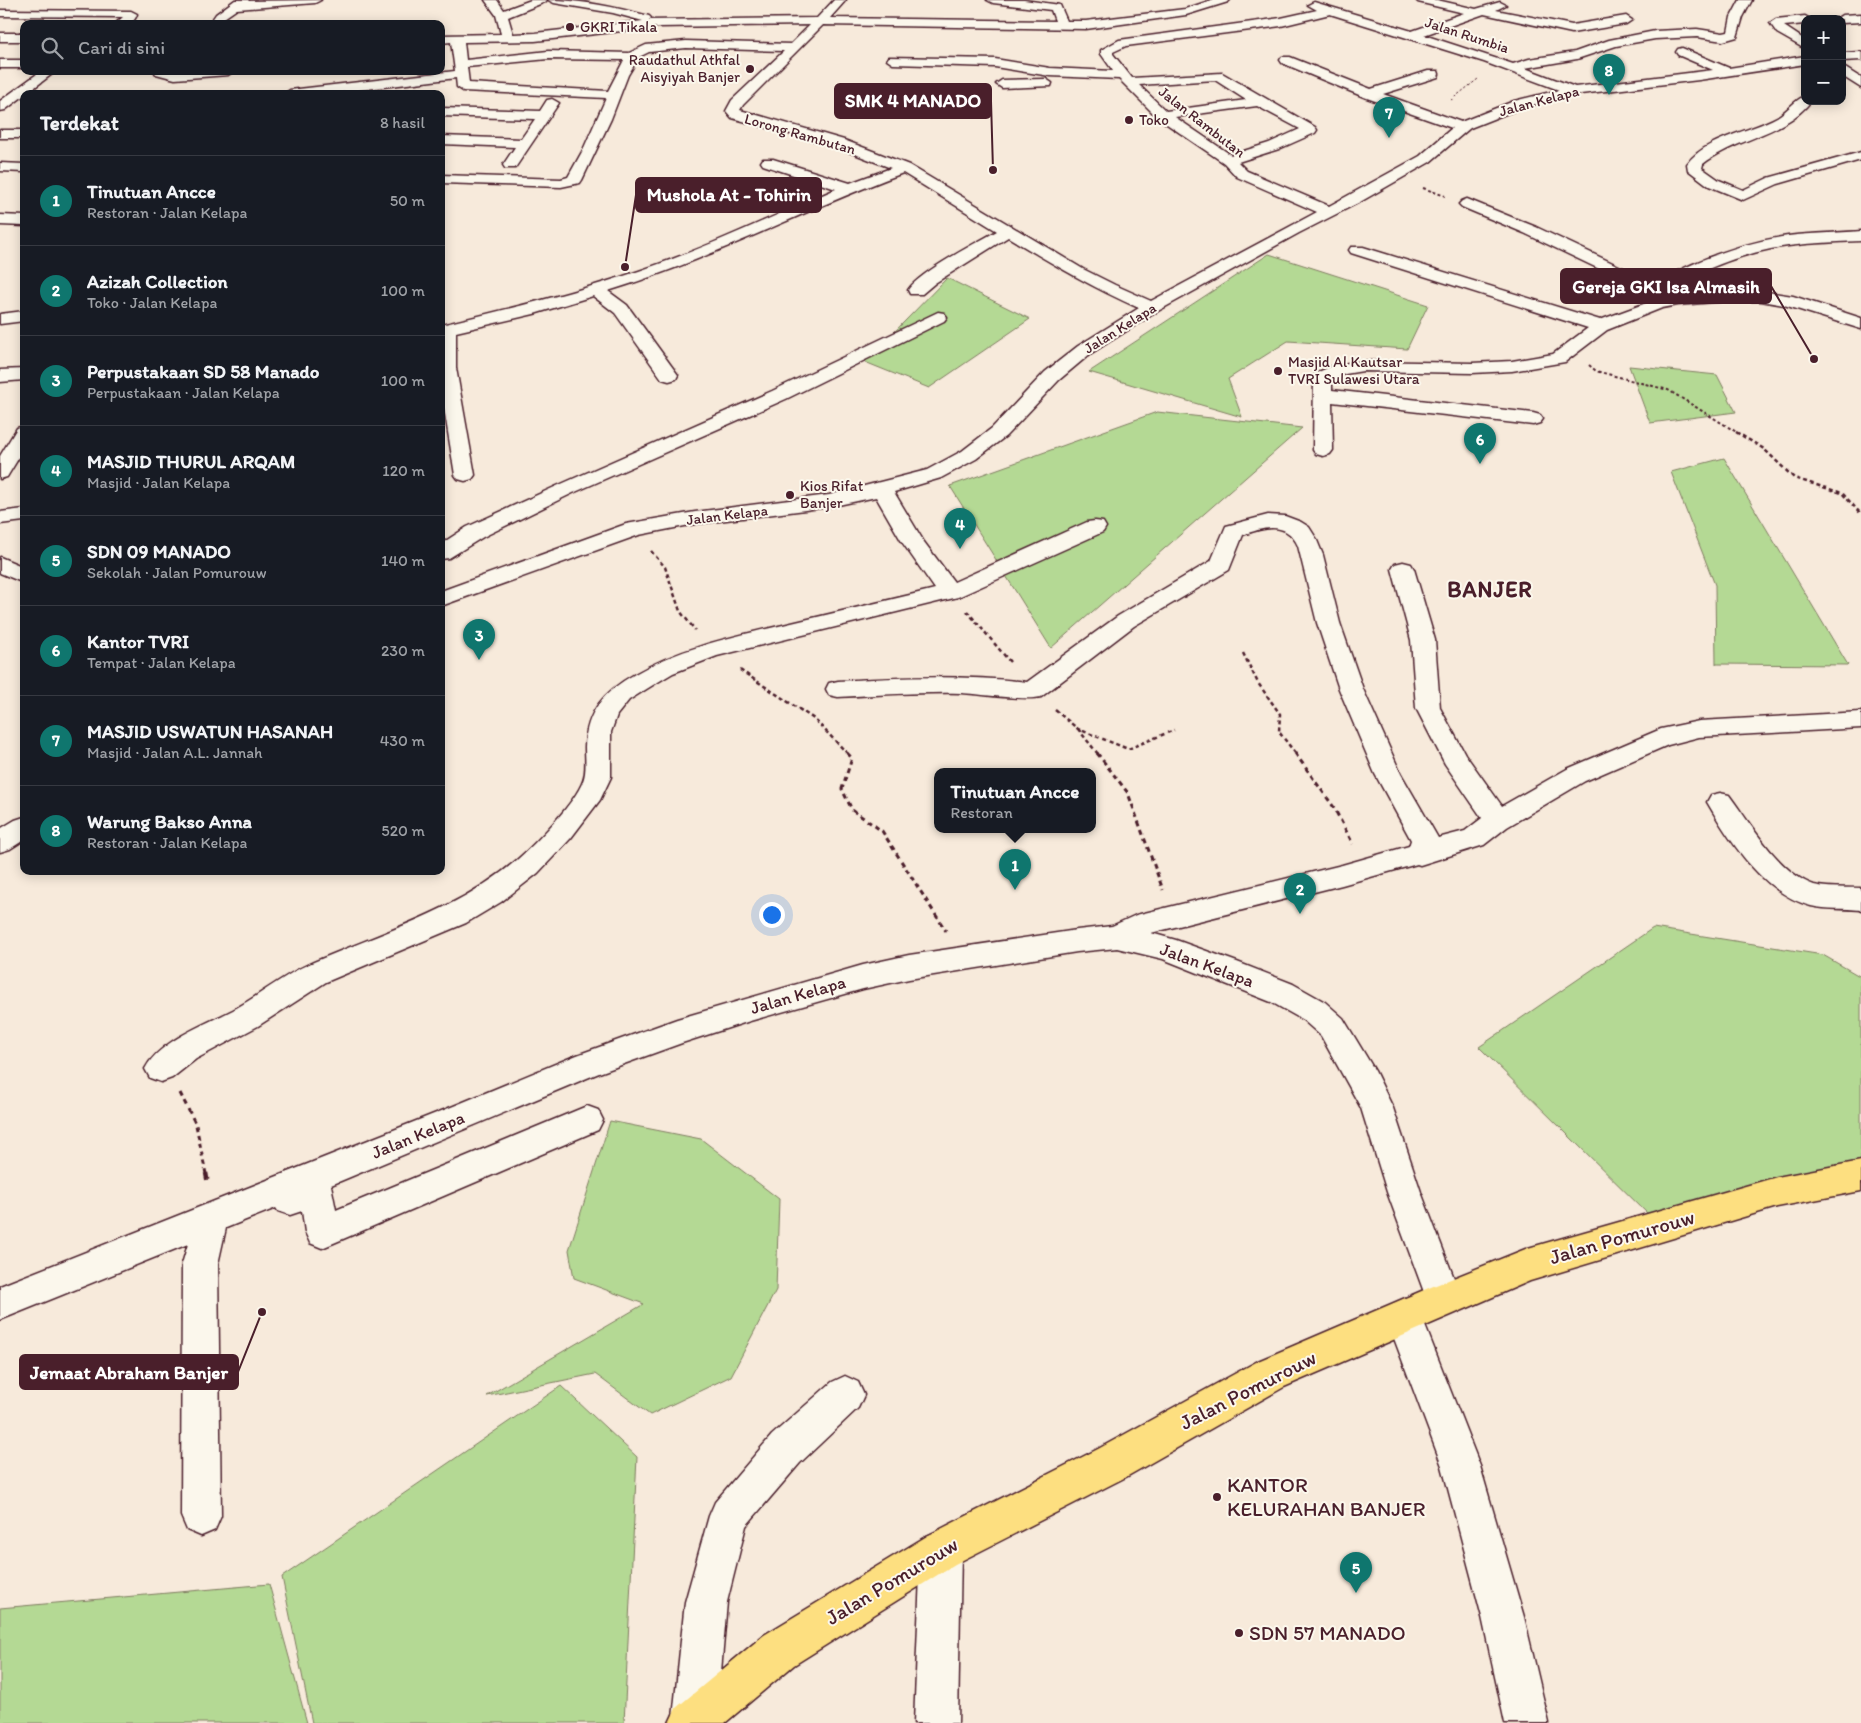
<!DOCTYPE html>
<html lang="id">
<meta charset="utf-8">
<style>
:root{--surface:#171b24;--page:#242831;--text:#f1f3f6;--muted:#9ea1a6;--line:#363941;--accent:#0f766e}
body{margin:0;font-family:Itim,sans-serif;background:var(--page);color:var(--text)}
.controls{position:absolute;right:15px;top:15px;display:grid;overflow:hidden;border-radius:10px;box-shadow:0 2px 12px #0003}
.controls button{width:45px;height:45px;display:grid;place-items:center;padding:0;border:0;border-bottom:1px solid var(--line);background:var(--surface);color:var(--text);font:25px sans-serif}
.you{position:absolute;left:771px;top:914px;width:18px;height:18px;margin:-12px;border:4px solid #fff;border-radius:50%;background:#1a73e8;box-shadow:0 0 0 8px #1a73e833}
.badge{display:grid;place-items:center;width:32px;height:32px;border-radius:50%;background:var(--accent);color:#fff;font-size:16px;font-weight:700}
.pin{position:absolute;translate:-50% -41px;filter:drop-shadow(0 1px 2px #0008)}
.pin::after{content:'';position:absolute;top:26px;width:18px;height:15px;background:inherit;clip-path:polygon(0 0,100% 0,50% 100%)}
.popup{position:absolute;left:934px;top:768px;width:162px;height:65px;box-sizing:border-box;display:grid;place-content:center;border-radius:10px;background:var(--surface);filter:drop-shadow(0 1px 4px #0005);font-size:16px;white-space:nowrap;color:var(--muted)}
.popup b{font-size:19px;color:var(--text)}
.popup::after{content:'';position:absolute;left:50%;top:100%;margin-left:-10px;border:10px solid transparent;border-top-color:var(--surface)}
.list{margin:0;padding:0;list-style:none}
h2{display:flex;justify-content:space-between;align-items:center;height:65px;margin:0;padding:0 20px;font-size:21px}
h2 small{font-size:16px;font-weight:400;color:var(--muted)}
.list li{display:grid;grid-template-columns:32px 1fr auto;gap:15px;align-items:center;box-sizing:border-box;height:90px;padding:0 20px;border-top:1px solid var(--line)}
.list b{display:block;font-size:19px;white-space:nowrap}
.list p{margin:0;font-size:16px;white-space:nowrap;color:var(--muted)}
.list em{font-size:16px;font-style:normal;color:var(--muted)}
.icon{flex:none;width:28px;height:28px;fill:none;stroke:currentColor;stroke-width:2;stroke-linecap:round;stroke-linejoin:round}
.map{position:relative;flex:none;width:1861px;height:1723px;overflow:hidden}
.search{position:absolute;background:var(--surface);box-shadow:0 2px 12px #0003;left:20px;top:20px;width:425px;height:55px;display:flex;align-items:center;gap:12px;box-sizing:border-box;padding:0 18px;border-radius:10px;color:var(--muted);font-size:19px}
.panel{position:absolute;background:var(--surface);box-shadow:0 2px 12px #0003;left:20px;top:90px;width:425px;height:785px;border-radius:10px}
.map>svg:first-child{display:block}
.green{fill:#b4d994;stroke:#7f7c60}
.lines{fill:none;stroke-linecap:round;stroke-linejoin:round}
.minor-casing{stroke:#4a1f2b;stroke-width:3}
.major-casing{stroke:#4a1f2b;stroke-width:3}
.path-far4{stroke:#4a1f2b;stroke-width:1;stroke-dasharray:2.5 2;stroke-linecap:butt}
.path-far3{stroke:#4a1f2b;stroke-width:2;stroke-dasharray:3 2.5;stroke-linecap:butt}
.path-far2{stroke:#4a1f2b;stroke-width:2.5;stroke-dasharray:4 3;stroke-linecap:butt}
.path-far1{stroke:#4a1f2b;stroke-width:3;stroke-dasharray:5 4;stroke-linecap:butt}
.path{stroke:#4a1f2b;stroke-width:4.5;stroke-dasharray:7 5;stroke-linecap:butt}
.minor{fill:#fbf7ec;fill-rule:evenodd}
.major{fill:#fddf80;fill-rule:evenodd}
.poi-dot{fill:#4a1f2b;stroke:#fbf7ec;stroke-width:2}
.labels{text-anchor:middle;stroke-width:4;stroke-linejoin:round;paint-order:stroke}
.far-poi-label{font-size:15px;fill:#4a1f2b;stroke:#fbf7ec;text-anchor:start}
.far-street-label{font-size:15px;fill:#4a1f2b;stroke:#fbf7ec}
.street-label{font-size:18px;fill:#4a1f2b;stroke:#fbf7ec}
.near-street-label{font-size:21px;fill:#4a1f2b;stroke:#fbf7ec}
.near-poi-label{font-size:21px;fill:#4a1f2b;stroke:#fbf7ec;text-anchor:start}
.district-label{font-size:22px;font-weight:bold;letter-spacing:1px;fill:#4a1f2b;stroke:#fbf7ec}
.leader{fill:none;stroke:#4a1f2b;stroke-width:2}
.callout-dot{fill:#4a1f2b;stroke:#fbf7ec;stroke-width:2}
.callout{fill:#4a1f2b;stroke:#4a1f2b;stroke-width:2}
.callout-label{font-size:19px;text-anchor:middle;font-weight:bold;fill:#fff}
</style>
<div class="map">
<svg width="1861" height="1723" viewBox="0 0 1861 1723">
<rect width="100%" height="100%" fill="#f7eadb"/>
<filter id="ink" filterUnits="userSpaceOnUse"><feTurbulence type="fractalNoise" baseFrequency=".02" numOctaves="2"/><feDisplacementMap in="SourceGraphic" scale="10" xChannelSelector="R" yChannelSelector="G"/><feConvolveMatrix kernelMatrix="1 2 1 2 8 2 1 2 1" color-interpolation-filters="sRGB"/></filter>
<g filter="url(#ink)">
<path class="green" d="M1269,254L1428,305L1407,349L1288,341L1228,379L1242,417L1089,372Z
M947,278L1030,319L929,388L865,362Z
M1629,366L1717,375L1736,412L1650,423Z
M1157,412L1302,428L1051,648L950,486Z
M1724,458L1848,665L1716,664L1715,585L1671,472Z
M1653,928L1823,955L1861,977V1165L1659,1225L1479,1047Z
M610,1121L701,1139L779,1199L776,1290L731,1376L650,1415L595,1374L487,1396L644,1304L574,1278L569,1250Z
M561,1386L637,1457L624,1723H312L282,1577Z
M269,1584L307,1723H0V1608Z"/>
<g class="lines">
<g class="minor-casing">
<path id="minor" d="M235,0H249L248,1L321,0L315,3L237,9L224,18L221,24H209L216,14Z
M485,0H497L504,10L531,0H547L545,2L508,17L513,34L535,33L643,21L613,13L554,3L548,0C583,0 615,7 649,16L651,18L649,20L817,18L834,0H846L830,18L1055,21L1051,10L993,3L987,0H1024L1060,5L1067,21H1086L1185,9L1212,0H1230L1228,2L1186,15L1086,29L823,25L743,105L740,110L844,140L909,165L1083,269L1115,285L1151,301L1317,212L1237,177L1224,163L1158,118L1119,79L1050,76L995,67L893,64L887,60L889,57L995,59L1050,68L1113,71L1101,54V50L1119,40L1281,18L1317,10L1308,5L1314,2L1412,31L1464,13L1418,2L1416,0H1437L1476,9L1500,2L1506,5L1496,10L1572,25L1626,16L1632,20L1626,24L1572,33L1484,14L1424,35L1513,64L1529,59L1575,52L1609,40L1655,31L1697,29L1723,33L1728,32L1731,17L1740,0H1752L1743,17L1737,37L1723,41L1697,37L1655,39L1616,46L1577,59L1525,68L1575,87L1713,70L1678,55L1676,52L1678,49L1682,48L1729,68L1805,56V64L1699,80L1572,95L1523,107L1470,128L1430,162L1360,202L1299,233L1158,311L1090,354L1059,380L1006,436L976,459L941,478L894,492L924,542L954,582L1087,522L1095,521L1103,522L1106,527L1103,532L958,597L717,656L673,673L653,685L629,700L617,715L611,732V777L600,800L571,838L538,873L501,902L466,923L326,982L258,1026L196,1059L172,1078L161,1082L150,1078L145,1069C159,1041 206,1024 233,1010C259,996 282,976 309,964C380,933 458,911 518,859C536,843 575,803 583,781C587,771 585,757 585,747C586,711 605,691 635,674C680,648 732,637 783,625C834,613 885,601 935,589L902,542L876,497L829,507L695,524L639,535L441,606V591L626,524L695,512L829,495L927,470L962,451L992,428L1045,372L1078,346L1139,308C1093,288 1051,263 1008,237L935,283L922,294H910L908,290C920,272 976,243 997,231L903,173C803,210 710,260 608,291L627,305L678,375L676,379L669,381L662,379L615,313L593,296L534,314L456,332V368L475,475L472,479L465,481L458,479L455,475L441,389V325C508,309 575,293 639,271C707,248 771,217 836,189L763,165L761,162L763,159H773L850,183L891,168L834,146L732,118L726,111L732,100L784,51L686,48L649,52L639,57L628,75L611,119L582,180L580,183L561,187L441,183V175L561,179L568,177L583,150L606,98L463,91L457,87L456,78L326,94H284L290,90L455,71L451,42L441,43V35L501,34L496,15ZM1330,14L1484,62L1559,90L1514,101L1461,122L1383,94L1438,77L1439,74L1438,71H1428L1371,89L1290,57H1282L1280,60L1282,63L1364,97L1452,128L1420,156L1329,206L1247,171L1238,162L1279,149L1315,133L1317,130L1315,127L1222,73L1132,78L1113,54V52L1126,46L1281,26ZM810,25L791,44L686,41L646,45L629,53L548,51L466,60L464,42L535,41L657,27ZM548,59L624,60L608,91L469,83L467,67ZM1215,80L1246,100L1166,111L1139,85ZM1257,106L1300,129L1269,143L1231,155L1175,117Z
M0,10L131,11L137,14C134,25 125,24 115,24L123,17L0,16Z
M1861,14V22L1842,23V19H1836L1842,15Z
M1805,16L1810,19H1805V24L1784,26L1805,40V49L1777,33L1770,23L1776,19Z
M0,33H24V41H0Z
M1861,52V60L1842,61V53Z
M0,60H24V68H0Z
M1842,66L1861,78V88L1842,76Z
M41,71H56L5,110L0,111V101Z
M154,71H234L228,75L175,79L156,74Z
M1046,79L1052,83L1051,86L1002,88L996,84L1002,80Z
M1805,96V101H1811C1786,134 1736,138 1703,164L1702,168L1719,180L1743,190L1768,178L1861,152V160L1778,184L1743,200L1709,186L1688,170L1687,164C1705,138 1750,132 1777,117C1786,112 1797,98 1805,96Z
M552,99L559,103L515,168H505L503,165L515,147L441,144V136L521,139L535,119L441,116V108L540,111L547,100Z
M0,130H24V138H0Z
M0,163L24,164V172L0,171Z
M1467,199L1536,227L1655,283C1696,260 1741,243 1788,236C1812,233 1837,233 1861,231V241C1837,242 1812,243 1788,246C1746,252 1705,268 1668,289L1680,295L1728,291H1761L1793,296L1861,318V329L1784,305L1761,301H1728L1678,305L1662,308L1607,330L1565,362L1559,363L1512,371L1472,373L1363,371L1345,374L1332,380V390L1533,413L1540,415L1543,419L1540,423L1533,425L1332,402L1333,450L1330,454L1323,456L1316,454L1313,450L1314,377L1316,373L1335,365L1363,361L1472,363L1512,361L1553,354L1588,328L1351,253L1349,250L1351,247H1363L1600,320L1660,298L1524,233L1462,207L1459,204L1462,201Z
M0,215L24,216V226L0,225Z
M24,311V321L0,324V314Z
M938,312L944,313L947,317L944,321L786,399L573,493L483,537L449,558L441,559V544L467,527L559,485L772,391Z
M24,369V380L0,382V370Z
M24,426V449L7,477L0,479V456L17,428Z
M24,509V521L0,524V512Z
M1268,515L1285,516L1301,522L1309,527L1316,538L1323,555L1340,623L1363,689L1401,774L1438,838L1465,831L1482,818L1445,764L1416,708L1411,640L1392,569L1395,564L1403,562L1411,564L1414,569L1435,640L1440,708L1465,754L1502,806L1567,769L1661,729L1699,721L1861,712V728L1699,737L1668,745L1585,781L1507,827L1484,845L1420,865L1417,864L1342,885L1151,933L1176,940L1237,962L1293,984L1325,1002L1343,1018L1375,1071L1393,1108L1421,1192L1462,1299L1457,1311L1444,1316L1431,1311L1387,1192L1361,1108L1321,1036L1303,1020L1271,1002L1163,959L1117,948L1077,952L909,979L863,989L750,1021L682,1043L599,1073L331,1185L336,1210L587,1106L598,1110L603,1120L598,1130L322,1248L310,1243L305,1232L302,1211L290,1215L278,1211L276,1208L226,1228L218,1264L221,1516L215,1530L201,1536L187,1530L181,1516L182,1264L188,1244L0,1320V1286L444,1110L577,1055L677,1019L863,965L909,955L1077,930L1112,926L1136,915L1342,865L1409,846L1411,840L1375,774L1339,689L1317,623L1298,546C1287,521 1264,527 1243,535L1229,570L1134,626L1041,697C1023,701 982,694 961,693C920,692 879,695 838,697L829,695L826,689L829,683L838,681C901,677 964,675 1027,682L1118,616L1211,561L1226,526Z
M0,557L24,567V583L0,573Z
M1720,793L1729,795C1750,823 1780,874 1814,885C1829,889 1846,887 1861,888V910C1844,908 1827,910 1811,906C1763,893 1731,843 1707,802L1711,795Z
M24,817V840L10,849L0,852V829L15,820Z
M1404,1299L1417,1305L1480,1466L1524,1617L1549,1723H1505L1482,1617L1442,1466L1386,1317L1391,1305Z
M845,1376L858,1382L864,1395L858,1408L800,1463L746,1526L727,1602L717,1718L715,1723H675L673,1718L685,1602L709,1516L715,1502L772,1435L832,1382Z
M941,1530L955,1536L961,1550L958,1723H914L921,1550L927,1536Z"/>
</g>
<g class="major-casing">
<path id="major" d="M1861,1161V1191L1777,1207L1530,1281L1284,1387L1126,1477L955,1564L794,1665L725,1723H669L676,1708L764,1635L927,1536L1098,1449L1258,1361L1431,1287L1528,1248L1777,1177Z"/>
</g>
<path class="path-far4" d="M1451,100L1478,79"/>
<path class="path-far3" d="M1423,188L1445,196
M1589,365L1596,371L1668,390L1738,433"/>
<path class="path-far2" d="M1736,432L1764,449L1794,478L1842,493L1861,514
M651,551L665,567L680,611L695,630
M967,611L1010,662
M1243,653L1258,683L1280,714L1279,732L1296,754
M740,670L814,719L848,754
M1055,710L1078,729L1128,749L1174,730
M1078,729L1098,754"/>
<path class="path-far1" d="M847,753L852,758L842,789L852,810L882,831L946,931
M1097,753L1128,793L1163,890
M1295,753L1333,806L1353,844
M180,1093L196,1125L206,1174"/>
<path class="path" d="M206,1173L208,1184"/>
<use href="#minor" class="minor"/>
<use href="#major" class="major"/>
</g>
</g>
<g class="poi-dot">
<circle cx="570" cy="27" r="5"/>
<circle cx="750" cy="69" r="5"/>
<circle cx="1129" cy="120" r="5"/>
<circle cx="1278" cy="371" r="5"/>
<circle cx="790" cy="495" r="5"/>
<circle cx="1217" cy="1497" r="5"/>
<circle cx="1239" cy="1633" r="5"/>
</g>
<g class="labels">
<g class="far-poi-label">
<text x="580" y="32">GKRI Tikala</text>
<text x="740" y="65" text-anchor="end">Raudathul Athfal<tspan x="740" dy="17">Aisyiyah Banjer</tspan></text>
<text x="1139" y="125">Toko</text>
<text x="1288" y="367">Masjid Al Kautsar<tspan x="1288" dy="17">TVRI Sulawesi Utara</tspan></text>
<text x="800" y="491">Kios Rifat<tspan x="800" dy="17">Banjer</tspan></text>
</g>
<g class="far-street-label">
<text transform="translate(1467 35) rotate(18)" y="5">Jalan Rumbia</text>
<text transform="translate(1539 101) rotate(-15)" y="5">Jalan Kelapa</text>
<text transform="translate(1202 122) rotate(38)" y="5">Jalan Rambutan</text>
<text transform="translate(800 134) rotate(16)" y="5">Lorong Rambutan</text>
<text transform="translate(1120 328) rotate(-32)" y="5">Jalan Kelapa</text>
<text transform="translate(727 515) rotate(-7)" y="5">Jalan Kelapa</text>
</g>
<g class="street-label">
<text transform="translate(1207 965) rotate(20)" y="6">Jalan Kelapa</text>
<text transform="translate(798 995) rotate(-16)" y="6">Jalan Kelapa</text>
<text transform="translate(418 1135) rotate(-22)" y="6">Jalan Kelapa</text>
</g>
<g class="near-street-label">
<text transform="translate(1622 1237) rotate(-16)" y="7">Jalan Pomurouw</text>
<text transform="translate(1248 1390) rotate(-27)" y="7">Jalan Pomurouw</text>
<text transform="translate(892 1581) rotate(-31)" y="7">Jalan Pomurouw</text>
</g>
<g class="near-poi-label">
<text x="1227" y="1492">KANTOR<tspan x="1227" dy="24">KELURAHAN BANJER</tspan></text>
<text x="1249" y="1640">SDN 57 MANADO</text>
</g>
<g class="district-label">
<text x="1490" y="597">BANJER</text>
</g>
</g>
<path class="leader" d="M993 170L991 101M625 267L636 195M1814 359L1771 286M262 1312L238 1372"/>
<g class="callout-dot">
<circle cx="993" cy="170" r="5"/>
<circle cx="625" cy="267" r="5"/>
<circle cx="1814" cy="359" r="5"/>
<circle cx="262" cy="1312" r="5"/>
</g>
<g class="callout">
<rect x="835" y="84" width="156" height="34" rx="5"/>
<rect x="636" y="178" width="185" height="34" rx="5"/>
<rect x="1561" y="269" width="210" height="34" rx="5"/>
<rect x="20" y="1355" width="218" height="34" rx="5"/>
</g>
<g class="callout-label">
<text x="913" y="107">SMK 4 MANADO</text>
<text x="729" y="201">Mushola At - Tohirin</text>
<text x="1666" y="293">Gereja GKI Isa Almasih</text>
<text x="129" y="1379">Jemaat Abraham Banjer</text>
</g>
</svg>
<div class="controls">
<button>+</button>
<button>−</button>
</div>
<div class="you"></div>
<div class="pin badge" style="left:1015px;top:890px">1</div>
<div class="popup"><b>Tinutuan Ancce</b>Restoran</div>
<div class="pin badge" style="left:1300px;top:914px">2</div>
<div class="pin badge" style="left:479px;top:660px">3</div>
<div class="pin badge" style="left:960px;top:549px">4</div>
<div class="pin badge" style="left:1356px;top:1593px">5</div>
<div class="pin badge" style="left:1480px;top:464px">6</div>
<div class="pin badge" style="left:1389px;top:138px">7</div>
<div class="pin badge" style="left:1609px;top:95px">8</div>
<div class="search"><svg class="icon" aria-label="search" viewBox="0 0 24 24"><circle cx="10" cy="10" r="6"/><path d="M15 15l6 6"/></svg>Cari di sini</div>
<section class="panel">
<h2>Terdekat<small>8 hasil</small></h2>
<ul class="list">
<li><span class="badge">1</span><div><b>Tinutuan Ancce</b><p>Restoran · Jalan Kelapa</p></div><em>50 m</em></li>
<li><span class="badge">2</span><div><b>Azizah Collection</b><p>Toko · Jalan Kelapa</p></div><em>100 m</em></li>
<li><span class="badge">3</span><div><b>Perpustakaan SD 58 Manado</b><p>Perpustakaan · Jalan Kelapa</p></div><em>100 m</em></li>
<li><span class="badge">4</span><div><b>MASJID THURUL ARQAM</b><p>Masjid · Jalan Kelapa</p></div><em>120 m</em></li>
<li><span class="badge">5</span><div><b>SDN 09 MANADO</b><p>Sekolah · Jalan Pomurouw</p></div><em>140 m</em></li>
<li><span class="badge">6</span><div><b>Kantor TVRI</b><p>Tempat · Jalan Kelapa</p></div><em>230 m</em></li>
<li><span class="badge">7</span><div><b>MASJID USWATUN HASANAH</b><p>Masjid · Jalan A.L. Jannah</p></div><em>430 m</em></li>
<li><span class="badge">8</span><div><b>Warung Bakso Anna</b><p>Restoran · Jalan Kelapa</p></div><em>520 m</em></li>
</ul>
</section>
</div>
